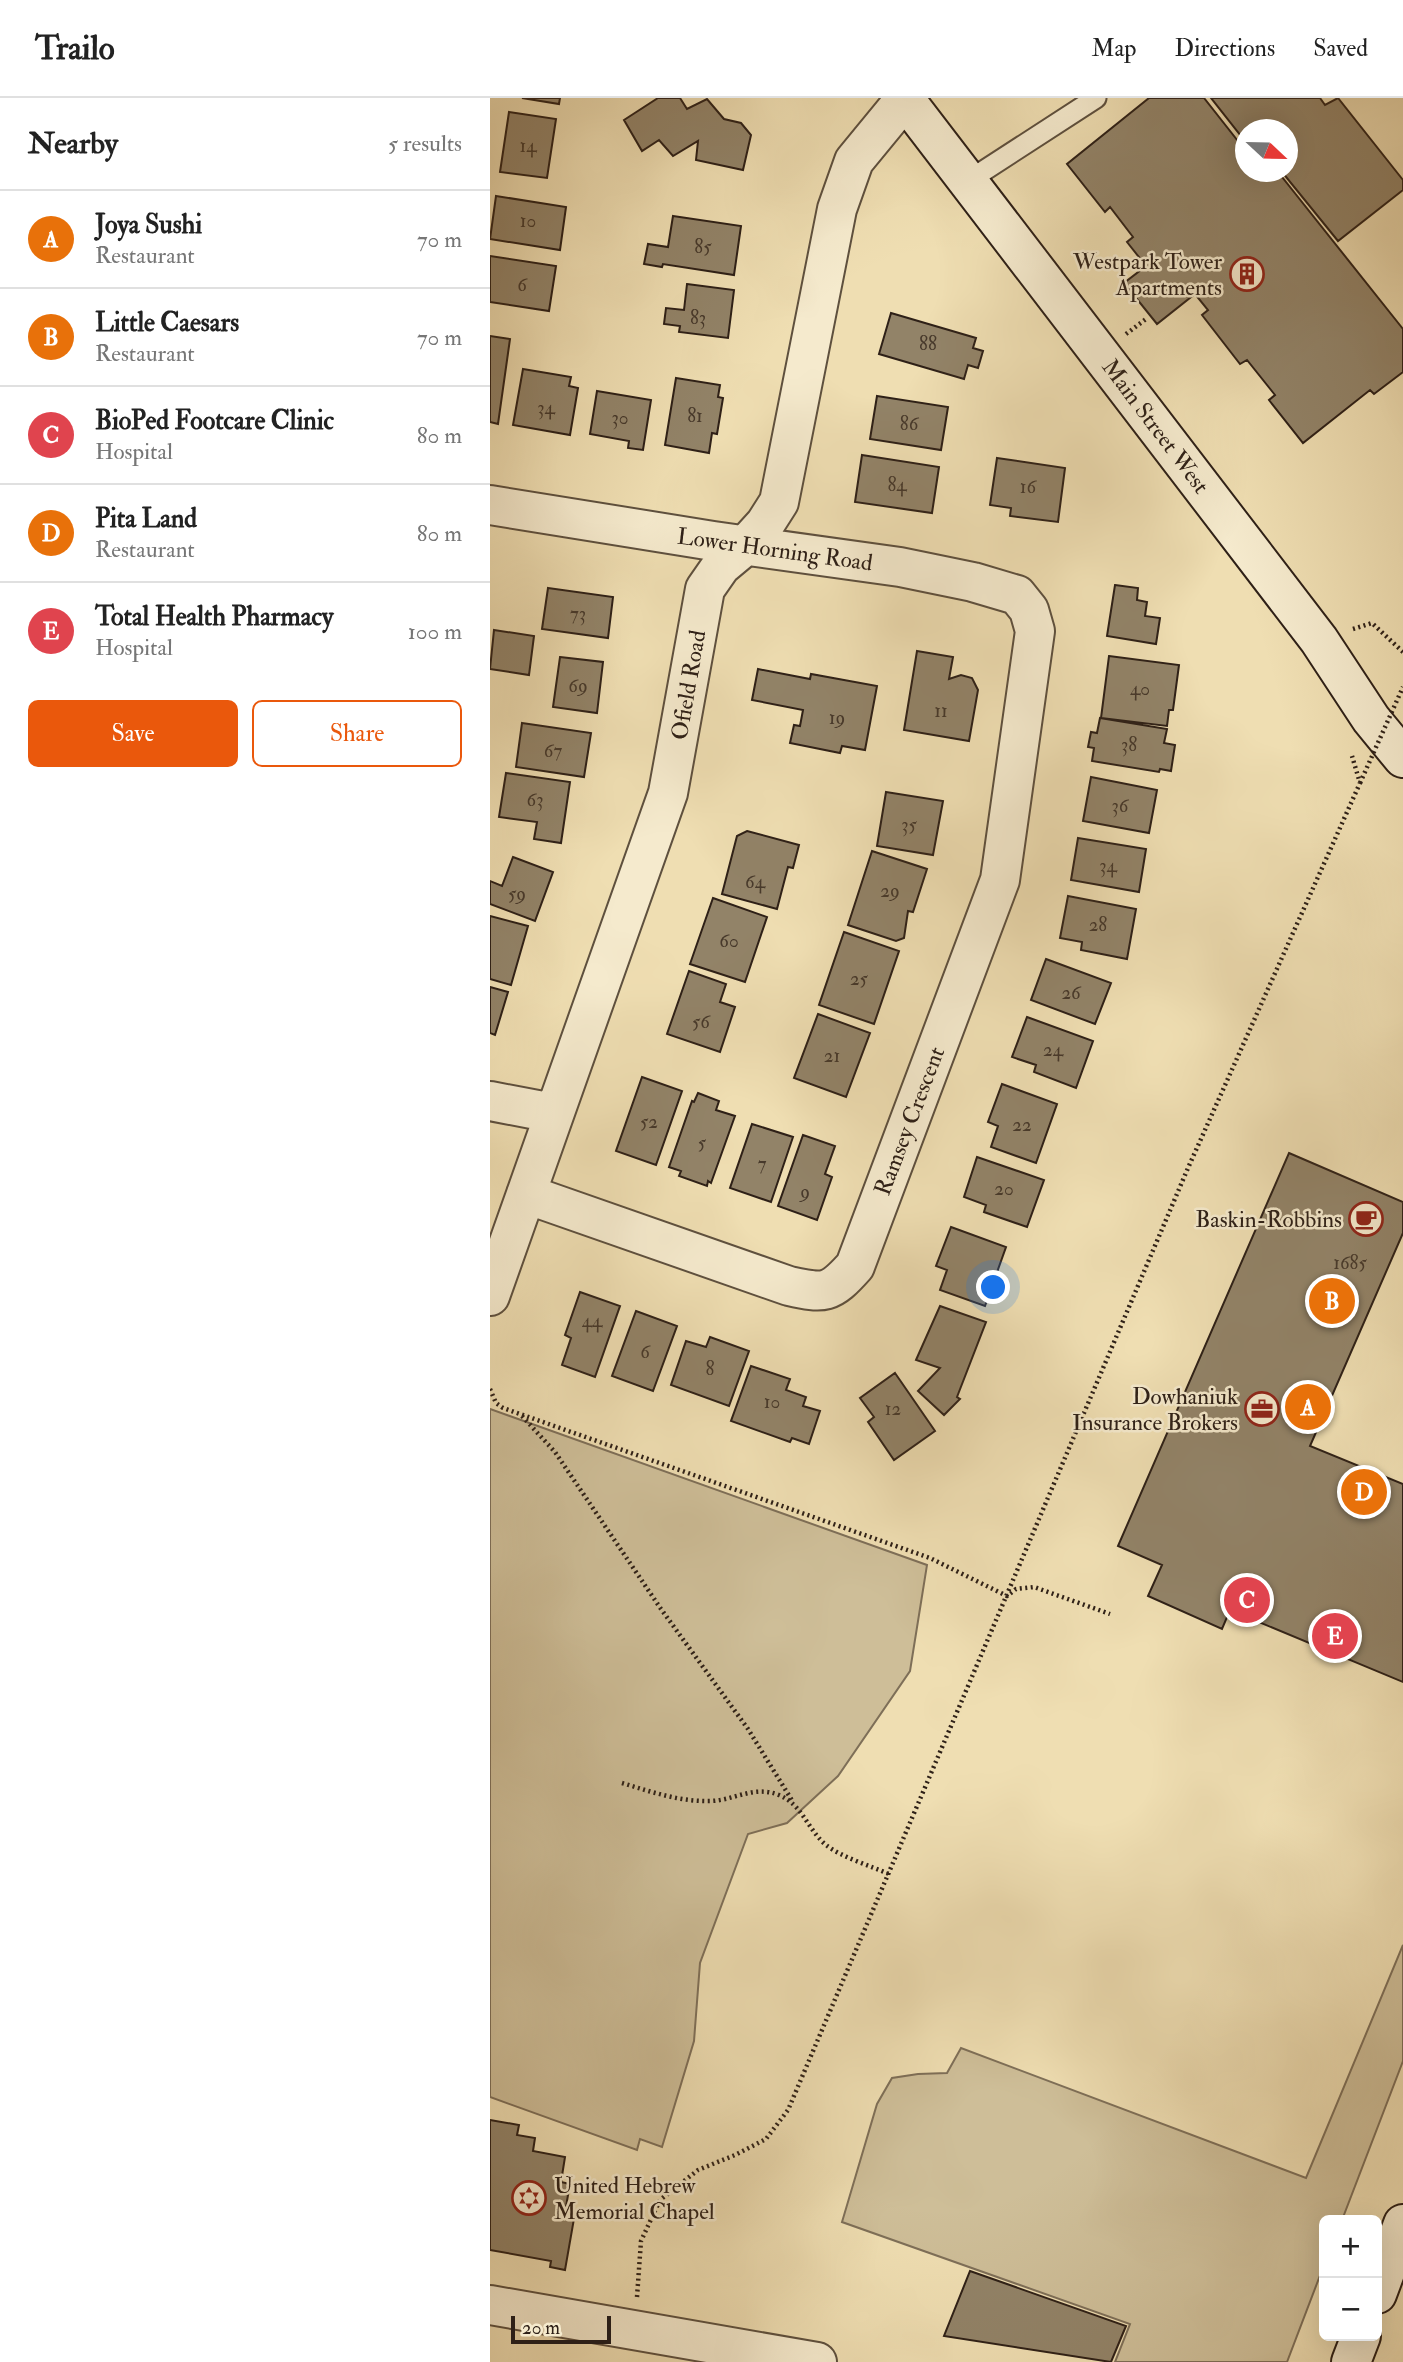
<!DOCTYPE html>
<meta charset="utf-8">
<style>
:root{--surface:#fff;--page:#f2f2f2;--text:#222;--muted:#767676;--line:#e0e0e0;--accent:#ea580c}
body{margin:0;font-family:"IM FELL Double Pica",serif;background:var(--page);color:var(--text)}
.controls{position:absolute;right:21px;bottom:21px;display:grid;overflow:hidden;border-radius:10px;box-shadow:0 7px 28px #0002}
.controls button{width:63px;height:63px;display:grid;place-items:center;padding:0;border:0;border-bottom:2px solid var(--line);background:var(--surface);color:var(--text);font:35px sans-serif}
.compass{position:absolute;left:745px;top:21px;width:63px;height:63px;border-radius:50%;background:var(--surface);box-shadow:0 7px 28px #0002;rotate:112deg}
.scale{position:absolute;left:21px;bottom:18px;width:100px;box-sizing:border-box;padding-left:7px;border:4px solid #2e2017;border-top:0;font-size:19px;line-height:24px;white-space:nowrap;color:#2e2017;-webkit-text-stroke:5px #f5eacd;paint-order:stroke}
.you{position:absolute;left:504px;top:1190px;width:24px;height:24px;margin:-18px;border:5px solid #fff;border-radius:50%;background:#1a73e8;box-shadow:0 0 0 10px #1a73e833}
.badge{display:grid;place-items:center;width:46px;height:46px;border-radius:50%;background:var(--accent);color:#fff;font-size:23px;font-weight:700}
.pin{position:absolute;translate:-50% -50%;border:4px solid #fff;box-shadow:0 2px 7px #0006}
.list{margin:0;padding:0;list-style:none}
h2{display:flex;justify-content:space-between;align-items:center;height:91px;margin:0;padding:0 28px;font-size:30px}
h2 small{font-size:23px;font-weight:400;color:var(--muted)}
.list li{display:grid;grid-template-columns:46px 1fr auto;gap:21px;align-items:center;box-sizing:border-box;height:98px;padding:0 28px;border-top:2px solid var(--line)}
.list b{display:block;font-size:26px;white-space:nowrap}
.list p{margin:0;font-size:23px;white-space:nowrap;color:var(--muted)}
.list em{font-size:23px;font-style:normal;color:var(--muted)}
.actions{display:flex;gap:14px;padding:21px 28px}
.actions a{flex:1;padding:16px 0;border:2px solid var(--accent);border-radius:10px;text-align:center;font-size:24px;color:var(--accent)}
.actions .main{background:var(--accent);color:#fff}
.map{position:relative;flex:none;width:913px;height:2264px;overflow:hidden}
header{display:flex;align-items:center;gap:42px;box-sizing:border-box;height:98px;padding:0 35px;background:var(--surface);border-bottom:2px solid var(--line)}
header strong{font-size:33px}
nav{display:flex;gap:38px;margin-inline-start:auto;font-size:24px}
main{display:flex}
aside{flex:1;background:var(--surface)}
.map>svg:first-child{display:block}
.green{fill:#cebe98;stroke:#7e6f58;stroke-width:2}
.building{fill:#928368;stroke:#2e2017;stroke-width:2}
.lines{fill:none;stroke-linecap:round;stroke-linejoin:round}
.lane-casing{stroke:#5e503e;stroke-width:23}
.street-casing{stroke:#5e503e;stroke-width:42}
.secondary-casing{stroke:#2e2017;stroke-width:42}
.path{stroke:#2e2017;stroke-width:4.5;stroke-dasharray:2 3.5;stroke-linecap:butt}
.lane{stroke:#f5eacd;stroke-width:19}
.street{stroke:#f5eacd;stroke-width:38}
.secondary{stroke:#f5eacd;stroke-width:38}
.path-bridge{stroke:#2e2017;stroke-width:4.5;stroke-dasharray:2 3.5;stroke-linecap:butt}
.labels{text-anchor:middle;stroke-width:5;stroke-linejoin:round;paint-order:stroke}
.number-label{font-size:19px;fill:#47392b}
.poi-label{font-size:23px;fill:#2e2017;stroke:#f5eacd;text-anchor:end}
.street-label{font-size:23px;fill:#2e2017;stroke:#f5eacd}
</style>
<header>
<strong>Trailo</strong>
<nav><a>Map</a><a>Directions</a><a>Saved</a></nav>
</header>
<main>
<aside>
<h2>Nearby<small>5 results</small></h2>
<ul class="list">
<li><span class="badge" style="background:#e8710a">A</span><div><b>Joya Sushi</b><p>Restaurant</p></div><em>70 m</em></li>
<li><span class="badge" style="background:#e8710a">B</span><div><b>Little Caesars</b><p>Restaurant</p></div><em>70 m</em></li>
<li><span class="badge" style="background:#e0444e">C</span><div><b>BioPed Footcare Clinic</b><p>Hospital</p></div><em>80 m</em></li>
<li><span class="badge" style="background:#e8710a">D</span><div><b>Pita Land</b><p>Restaurant</p></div><em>80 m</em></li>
<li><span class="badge" style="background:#e0444e">E</span><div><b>Total Health Pharmacy</b><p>Hospital</p></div><em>100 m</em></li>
</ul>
<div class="actions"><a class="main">Save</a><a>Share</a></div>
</aside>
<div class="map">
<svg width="913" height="2264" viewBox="0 0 913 2264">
<rect width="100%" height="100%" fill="#efdeb2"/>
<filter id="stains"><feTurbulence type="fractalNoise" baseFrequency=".00286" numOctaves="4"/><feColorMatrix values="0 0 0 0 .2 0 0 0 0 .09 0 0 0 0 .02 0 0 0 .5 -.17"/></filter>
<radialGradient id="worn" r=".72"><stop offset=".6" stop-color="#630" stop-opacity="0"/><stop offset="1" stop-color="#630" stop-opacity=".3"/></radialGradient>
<path class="green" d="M0,1311L437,1467L420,1573L348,1678L297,1725L258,1736L210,1865L204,1943L172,2049L150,2041L147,2052L0,1999Z
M913,1847V1963L852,2122H834V2167L797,2264H625L640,2226L352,2124L387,2006L402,1980L428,1976L457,1975L471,1950L816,2080Z"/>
<path class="building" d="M32,0H70L69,6Z
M168,0H190L197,11L217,1L234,21L251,25L261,37L253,72L206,62L208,43L183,58L169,42L152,53L134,22Z
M659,0H714L755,52V74H782L792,79L913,231V274L884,296L880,292L813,345L779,302L785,297L757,262L750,266L712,217L718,212L705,196L667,226L634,185L656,168L637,144L643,139L620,109L615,114L577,66Z
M721,0H830L835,7L848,0L913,82V92L848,143L792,74H797V32H755V43Z
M19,14L66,21L57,80L10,74Z
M6,98L76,109L70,152L0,141Z
M183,118L251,128L244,177L173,166L172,169L154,166L158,146L178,149Z
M0,158L66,168L59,213L0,204Z
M197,186L244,192L238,240L189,234L190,228L174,226L176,210L194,212Z
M401,215L486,240L483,250L493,253L488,270L478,267L474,281L389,256Z
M0,238L20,241L8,326L0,324Z
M33,271L81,279L79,288L88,290L80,337L23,327Z
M186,280L230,287L228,299L233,300L227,336L222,335L219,355L175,347Z
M107,293L161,302L153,352L138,350L139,343L100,336Z
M387,298L458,309L451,352L380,341Z
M372,357L449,369L442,415L365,404Z
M507,360L575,370L568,424L520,418L521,410L500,407Z
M625,487L648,490L647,502L657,504L655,518L670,520L666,546L617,538Z
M58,490L123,499L118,540L52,531Z
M4,532L44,538L39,577L0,571Z
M427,553L463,559L459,581L471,577L482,580L488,592L479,643L414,632Z
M619,558L689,567L683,612H679L677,628L611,620Z
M70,559L113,564L107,615L63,609Z
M268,571L320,581L321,576L387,588L375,652L352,648L350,655L300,645L304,627L310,628L313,612L262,602Z
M610,620L677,631L674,645L685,647L681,673L670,671L669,674L602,663L604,650L598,649L601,634L607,635Z
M32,625L101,635L94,679L26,669Z
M16,675L80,684L71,745L44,741L47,724L9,719Z
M601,679L667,692L659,735L593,723Z
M396,694L453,703L443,757L387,748Z
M257,733L309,747L303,770L298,769L287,811L232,796L247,738Z
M588,740L656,751L649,794L581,782Z
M382,753L437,771L423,814L418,813L414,840L406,843L358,827Z
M23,759L63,774L45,823L0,806V783L12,788Z
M578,798L646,811L637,861L591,852L592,844L570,840Z
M223,800L277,819L255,884L200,866Z
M0,818L38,828L21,887L0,881Z
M354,834L409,853L384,926L329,907Z
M556,861L621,885L605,926L541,902Z
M199,873L236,886L230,904L245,909L230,954L177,936Z
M0,889L18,894L5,937L0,935Z
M328,916L380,935L356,999L304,980Z
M537,919L603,943L586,990L544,974L546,967L522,959Z
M152,979L192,993L166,1067L126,1053Z
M512,986L567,1006L546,1065L501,1049L508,1028L498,1024Z
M208,995L229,1003L226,1012L245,1018L221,1085L218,1083L217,1088L189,1078L191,1073L179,1069L202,1003L204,1004Z
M262,1026L303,1039L281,1104L240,1090Z
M313,1037L345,1048L335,1076L342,1079L327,1122L288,1108Z
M799,1055L913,1104V1135L820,1348L913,1386V1584L740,1512L732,1531L658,1498L672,1467L628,1448Z
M487,1059L554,1082L537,1129L494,1114L496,1107L474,1099Z
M461,1129L516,1149L495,1208L450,1192L457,1172L446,1168Z
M90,1194L130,1208L105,1279L72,1267L81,1240L75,1237Z
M450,1208L496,1224L467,1299L470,1301L454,1317L428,1293L450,1270L426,1262Z
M146,1213L187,1228L163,1293L122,1278Z
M220,1239L259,1253L239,1308L181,1287L196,1243L216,1249Z
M261,1268L300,1281L296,1292L316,1299L313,1308L330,1313L319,1346L302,1340L300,1344L241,1323Z
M405,1275L445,1333L404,1362L378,1324L384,1319L370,1300Z
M0,2022L29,2027L27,2037L45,2040L43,2053L75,2059L71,2084L80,2086L75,2114L85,2115L75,2172L60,2169L61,2163L0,2152Z
M480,2173L636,2228L621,2264L454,2238Z"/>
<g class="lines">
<g class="lane-casing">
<path id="lane" d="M478,83L606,0"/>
</g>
<g class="street-casing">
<path id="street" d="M0,407L223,443L410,469L483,484L527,497L539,512L545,533L510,782L365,1168C340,1196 335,1196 299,1188L36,1096
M0,1003L63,1015
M0,1198L178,695L215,491L231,468L255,448L275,426L289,404L347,111L364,63L415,1
M0,2207L327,2264"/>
</g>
<g class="secondary-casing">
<path id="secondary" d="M414,0L829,542L881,621L913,660
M887,2196L913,2126
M861,2264L871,2238"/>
</g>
<path class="path" d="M636,236L656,221
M863,531L882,525L913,554
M0,1291L6,1305L13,1310L440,1460L517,1498L526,1491L544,1489L620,1516
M32,1318L65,1354L171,1511L258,1631L303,1704
M132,1685C162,1694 190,1704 221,1703C245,1702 264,1687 289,1697C313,1707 317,1731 336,1747C351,1759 381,1768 399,1776
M147,2199L151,2143L170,2102L208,2072L245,2057L276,2041L298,2012L698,1070L870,685L862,658"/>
<use href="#lane" class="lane"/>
<use href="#street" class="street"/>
<use href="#secondary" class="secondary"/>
<path class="path-bridge" d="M870,685L913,589"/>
</g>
<defs>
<g id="building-ring" transform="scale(1.75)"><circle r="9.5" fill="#f5eacd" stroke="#8f2418" stroke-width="1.5"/><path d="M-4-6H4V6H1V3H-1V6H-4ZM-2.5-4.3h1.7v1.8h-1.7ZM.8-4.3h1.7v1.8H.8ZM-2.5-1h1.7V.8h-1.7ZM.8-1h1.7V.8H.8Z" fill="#8f2418"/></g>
<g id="cafe-ring" transform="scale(1.75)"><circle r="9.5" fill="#f5eacd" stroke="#8f2418" stroke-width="1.5"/><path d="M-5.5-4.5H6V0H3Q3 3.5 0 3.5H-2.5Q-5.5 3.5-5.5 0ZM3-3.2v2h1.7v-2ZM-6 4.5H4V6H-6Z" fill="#8f2418"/></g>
<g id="office-ring" transform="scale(1.75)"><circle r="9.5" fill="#f5eacd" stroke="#8f2418" stroke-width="1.5"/><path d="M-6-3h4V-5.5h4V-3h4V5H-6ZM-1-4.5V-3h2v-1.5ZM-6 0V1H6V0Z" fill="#8f2418"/></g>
<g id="synagogue-ring" transform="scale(1.75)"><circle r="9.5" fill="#f5eacd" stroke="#8f2418" stroke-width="1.5"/><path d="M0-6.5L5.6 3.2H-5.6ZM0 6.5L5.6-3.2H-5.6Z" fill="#8f2418"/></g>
</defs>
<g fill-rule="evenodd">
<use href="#building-ring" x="757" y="176"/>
<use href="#cafe-ring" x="876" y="1121"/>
<use href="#office-ring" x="772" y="1311"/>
<use href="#synagogue-ring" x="39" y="2100"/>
</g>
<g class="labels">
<g class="number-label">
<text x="38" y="54">14</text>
<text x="38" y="129">10</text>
<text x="213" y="155">85</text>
<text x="32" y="193">6</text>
<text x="208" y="226">83</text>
<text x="438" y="252">88</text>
<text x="56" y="316">34</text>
<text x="205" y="324">81</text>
<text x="130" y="326">30</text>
<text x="419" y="332">86</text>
<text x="407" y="393">84</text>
<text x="538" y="395">16</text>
<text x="88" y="522">73</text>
<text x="88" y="594">69</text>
<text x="650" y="597">40</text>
<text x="451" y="619">11</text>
<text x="347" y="626">19</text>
<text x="639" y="653">38</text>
<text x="63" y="659">67</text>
<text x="45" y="708">63</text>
<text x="630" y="714">36</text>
<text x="419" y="733">35</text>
<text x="618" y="774">34</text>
<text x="265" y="790">64</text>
<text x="400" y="799">29</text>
<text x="27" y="802">59</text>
<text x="608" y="833">28</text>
<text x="239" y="849">60</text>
<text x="369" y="887">25</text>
<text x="581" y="901">26</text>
<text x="211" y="930">56</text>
<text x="563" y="958">24</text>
<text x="342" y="964">21</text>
<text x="159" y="1030">52</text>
<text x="532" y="1033">22</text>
<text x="212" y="1051">5</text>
<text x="272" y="1072">7</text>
<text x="514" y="1097">20</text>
<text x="315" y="1100">9</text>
<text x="860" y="1171">1685</text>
<text x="102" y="1229">44</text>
<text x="155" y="1260">6</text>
<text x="220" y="1277">8</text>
<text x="282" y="1310">10</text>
<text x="403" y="1317">12</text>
</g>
<g class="poi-label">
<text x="732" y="171">Westpark Tower<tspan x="732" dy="26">Apartments</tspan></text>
<text x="852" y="1129">Baskin-Robbins</text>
<text x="748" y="1306">Dowhaniuk<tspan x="748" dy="26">Insurance Brokers</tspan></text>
<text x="64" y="2095" text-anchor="start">United Hebrew<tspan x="64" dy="26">Memorial Chapel</tspan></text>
</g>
<g class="street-label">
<text transform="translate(666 328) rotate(53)" y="8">Main Street West</text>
<text transform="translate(285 451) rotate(8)" y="8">Lower Horning Road</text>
<text transform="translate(198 587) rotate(-80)" y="8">Ofield Road</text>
<text transform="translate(419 1023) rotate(-69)" y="8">Ramsey Crescent</text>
</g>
</g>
<rect width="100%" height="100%" filter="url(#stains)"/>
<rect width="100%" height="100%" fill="url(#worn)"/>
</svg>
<div class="controls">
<button>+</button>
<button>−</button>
</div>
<svg class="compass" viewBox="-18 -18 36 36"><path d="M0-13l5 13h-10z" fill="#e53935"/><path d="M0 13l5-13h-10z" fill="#767676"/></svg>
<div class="scale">20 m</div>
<div class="you"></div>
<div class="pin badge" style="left:818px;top:1309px;background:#e8710a">A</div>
<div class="pin badge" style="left:842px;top:1203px;background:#e8710a">B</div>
<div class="pin badge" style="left:757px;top:1502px;background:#e0444e">C</div>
<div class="pin badge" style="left:874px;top:1394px;background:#e8710a">D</div>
<div class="pin badge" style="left:845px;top:1538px;background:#e0444e">E</div>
</div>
</main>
